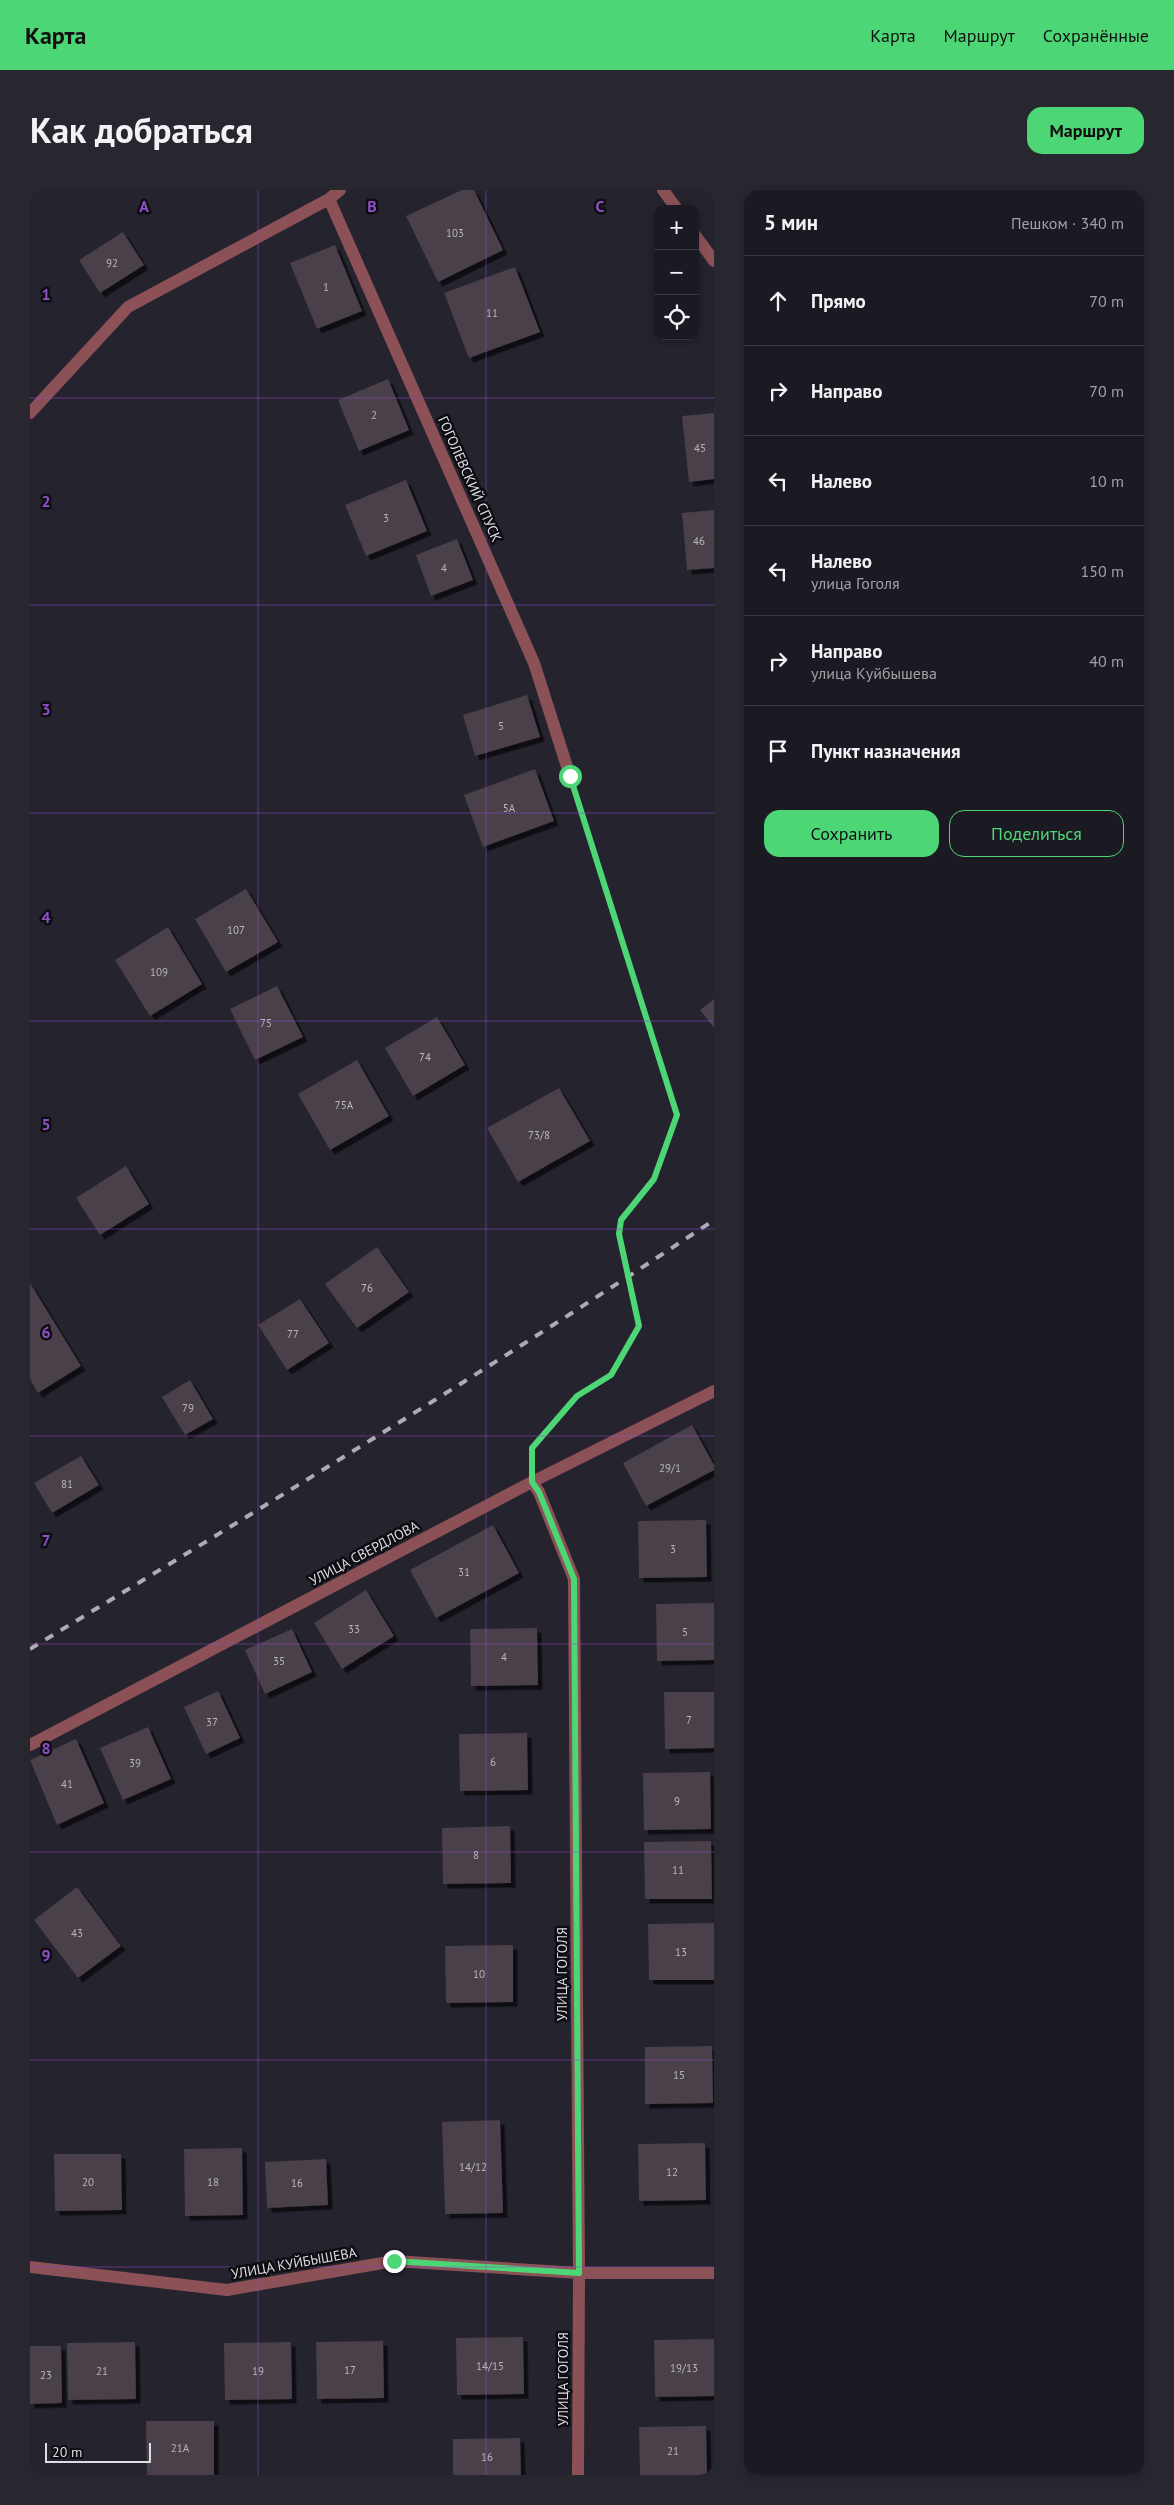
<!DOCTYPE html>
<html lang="ru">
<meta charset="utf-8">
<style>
:root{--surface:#1b1a22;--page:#28272f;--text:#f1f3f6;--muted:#a0a1a5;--line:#393840;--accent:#4dd676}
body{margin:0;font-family:"PT Sans",sans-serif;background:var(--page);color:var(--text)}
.controls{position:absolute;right:15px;top:15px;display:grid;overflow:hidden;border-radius:10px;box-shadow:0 2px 8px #0003}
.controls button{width:45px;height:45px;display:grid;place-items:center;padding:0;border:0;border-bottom:1px solid var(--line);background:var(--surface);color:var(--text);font:25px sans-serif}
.scale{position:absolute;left:15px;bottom:12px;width:106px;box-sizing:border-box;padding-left:5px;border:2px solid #dddde4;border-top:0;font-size:14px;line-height:18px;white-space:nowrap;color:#dddde4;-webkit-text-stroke:4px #0e0d12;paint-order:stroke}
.stop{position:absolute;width:15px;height:15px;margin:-11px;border:4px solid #4dd676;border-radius:50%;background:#fff}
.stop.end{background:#4dd676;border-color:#fff;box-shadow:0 1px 5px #0008}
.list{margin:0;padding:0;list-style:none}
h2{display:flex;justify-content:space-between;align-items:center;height:65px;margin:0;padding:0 20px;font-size:21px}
h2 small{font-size:16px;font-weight:400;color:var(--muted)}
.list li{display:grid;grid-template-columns:32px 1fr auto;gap:15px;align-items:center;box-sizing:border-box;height:90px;padding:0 20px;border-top:1px solid var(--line)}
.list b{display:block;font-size:19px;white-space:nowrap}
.list p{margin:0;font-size:16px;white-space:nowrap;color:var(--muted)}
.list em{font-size:16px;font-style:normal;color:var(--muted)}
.actions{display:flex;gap:10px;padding:15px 20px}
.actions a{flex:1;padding:11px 0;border:1px solid var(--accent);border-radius:15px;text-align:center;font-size:18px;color:var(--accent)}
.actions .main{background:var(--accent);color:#111}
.icon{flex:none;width:28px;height:28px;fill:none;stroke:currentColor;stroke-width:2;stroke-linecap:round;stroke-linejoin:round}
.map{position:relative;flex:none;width:684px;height:2285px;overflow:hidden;border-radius:15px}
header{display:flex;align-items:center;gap:30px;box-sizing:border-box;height:70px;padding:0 25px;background:var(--accent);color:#111}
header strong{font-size:24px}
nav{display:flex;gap:28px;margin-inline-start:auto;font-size:18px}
.intro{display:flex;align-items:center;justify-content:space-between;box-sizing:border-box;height:120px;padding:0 30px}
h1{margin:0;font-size:35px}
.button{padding:12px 22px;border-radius:15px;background:var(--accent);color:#111;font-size:18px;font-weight:700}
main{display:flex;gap:30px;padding:0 30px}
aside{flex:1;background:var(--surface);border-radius:15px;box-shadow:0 2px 8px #0003}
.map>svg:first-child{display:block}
.building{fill:#493f48;filter:url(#shadow)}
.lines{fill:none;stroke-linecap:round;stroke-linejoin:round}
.path{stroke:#696872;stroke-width:3;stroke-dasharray:2.5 4;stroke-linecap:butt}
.minor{stroke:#8b5156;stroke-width:12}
.rail{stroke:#acacb4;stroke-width:4;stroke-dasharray:9 9;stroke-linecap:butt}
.route{stroke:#4dd676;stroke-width:6}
.grid{fill:none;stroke:#8f4fc6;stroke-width:1;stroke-opacity:0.55}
.labels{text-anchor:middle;stroke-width:5;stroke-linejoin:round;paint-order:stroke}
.number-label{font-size:11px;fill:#b8b6bd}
.street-label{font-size:14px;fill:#dddde4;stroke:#0e0d12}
.grid-label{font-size:16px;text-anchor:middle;font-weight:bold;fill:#8f4fc6;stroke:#0e0d12;stroke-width:5;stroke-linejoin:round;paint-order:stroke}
</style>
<header>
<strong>Карта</strong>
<nav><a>Карта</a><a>Маршрут</a><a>Сохранённые</a></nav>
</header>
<div class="intro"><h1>Как добраться</h1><a class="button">Маршрут</a></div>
<main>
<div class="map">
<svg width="684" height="2285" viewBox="0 0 684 2285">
<defs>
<filter id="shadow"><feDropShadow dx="4.5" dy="4.5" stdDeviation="0" flood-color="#0009"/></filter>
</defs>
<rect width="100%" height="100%" fill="#24232e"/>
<path class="building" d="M432,0H444L473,60L408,92L376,26Z
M93,42L114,75L70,103L49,70Z
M305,55L332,121L287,139L260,73Z
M485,77L510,142L439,168L414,103Z
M358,189L379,240L329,261L308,210Z
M684,223V289L659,292L652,226Z
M376,290L397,341L336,366L315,315Z
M684,320V378L657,380L652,323Z
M427,349L443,390L401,406L386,365Z
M497,505L510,547L445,566L433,525Z
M505,579L524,631L453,657L434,605Z
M216,699L248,752L196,782L165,729Z
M138,737L172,794L120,826L85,770Z
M247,796L273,847L225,870L200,819Z
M684,809V838L670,820Z
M407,827L435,875L383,906L355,858Z
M327,870L359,926L300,960L268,904Z
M529,898L560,951L488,992L457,938Z
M96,976L119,1014L70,1045L46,1008Z
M347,1057L379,1102L327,1138L295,1094Z
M0,1093L51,1176L8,1203L0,1189Z
M270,1109L299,1153L257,1180L228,1135Z
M160,1190L183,1229L155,1245L132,1207Z
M662,1235L684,1275V1280L616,1316L593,1273Z
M51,1266L69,1295L22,1323L4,1293Z
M676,1330L677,1387L609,1388L608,1331Z
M463,1335L489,1383L406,1428L380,1380Z
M336,1400L364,1446L312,1479L284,1433Z
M684,1413V1470L627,1471L626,1414Z
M507,1438L508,1495L441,1496L440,1439Z
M262,1439L282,1482L235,1504L215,1460Z
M188,1501L210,1548L176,1564L154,1517Z
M634,1502H684V1558L635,1559Z
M118,1537L141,1589L93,1610L70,1558Z
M497,1543L498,1600L430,1601L429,1544Z
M46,1549L74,1613L27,1635L0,1570Z
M680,1582L681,1639L614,1640L613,1583Z
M480,1636L481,1693L413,1694L412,1638Z
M681,1651L682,1709H615L614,1652Z
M47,1697L91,1756L48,1788L4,1730Z
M684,1733V1790H619L618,1734Z
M483,1755V1812L416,1813L415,1756Z
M682,1856L683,1913L615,1914V1857Z
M470,1930L473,2023L415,2024L412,1932Z
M675,1953L676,2010L609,2011L608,1954Z
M212,1958L213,2025L155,2026L154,1959Z
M24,1964H91L92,2020L25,2021Z
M296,1969L298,2015L237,2018L235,1972Z
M493,2147L494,2204L427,2205L426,2148Z
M684,2149V2206L625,2207L624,2150Z
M353,2151L354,2208L287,2209L286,2152Z
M105,2152L106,2209L38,2210L37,2153Z
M261,2152L262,2209L195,2210L194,2153Z
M0,2156H31L32,2213L0,2214Z
M116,2231H184V2285H117Z
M676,2236L677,2285H610L609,2237Z
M490,2248L491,2285H423V2249Z"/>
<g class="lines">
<path class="path" d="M502,1264V1257L547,1206L581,1185L609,1136L589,1044L591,1030L624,989L647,925L547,609"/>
<path class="minor" d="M633,0L647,19
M299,9L504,473L540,586
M665,45L684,71
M0,223L98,117L299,9L310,0
M502,1292L509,1302L544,1389L549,2083L548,2285
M0,1555L502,1292L684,1201
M0,2077L197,2100L364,2071L549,2083H684"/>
<path class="rail" d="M0,1459C230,1319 460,1179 684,1030"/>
</g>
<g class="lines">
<path class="route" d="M364,2071L549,2083L544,1389L509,1302L502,1292V1258L547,1206L581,1185L609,1136L589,1044L591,1030L624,989L647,925L540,586"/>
</g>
<path class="grid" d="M228,0V2285M456,0V2285M0,208H684M0,415H684M0,623H684M0,831H684M0,1039H684M0,1246H684M0,1454H684M0,1662H684M0,1870H684M0,2077H684"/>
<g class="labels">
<g class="number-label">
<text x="425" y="47">103</text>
<text x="82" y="77">92</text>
<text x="296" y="101">1</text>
<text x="462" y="127">11</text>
<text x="344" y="229">2</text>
<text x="670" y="262">45</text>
<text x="356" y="332">3</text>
<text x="669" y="355">46</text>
<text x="414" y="382">4</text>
<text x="471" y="540">5</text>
<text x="479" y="622">5А</text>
<text x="206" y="744">107</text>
<text x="129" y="786">109</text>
<text x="236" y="837">75</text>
<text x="395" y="871">74</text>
<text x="314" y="919">75А</text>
<text x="509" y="949">73/8</text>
<text x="337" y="1102">76</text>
<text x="263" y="1148">77</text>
<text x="158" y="1222">79</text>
<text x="640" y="1282">29/1</text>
<text x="37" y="1298">81</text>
<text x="643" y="1363">3</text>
<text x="434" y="1386">31</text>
<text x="324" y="1443">33</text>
<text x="655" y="1446">5</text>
<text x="474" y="1471">4</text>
<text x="249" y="1475">35</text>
<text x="659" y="1534">7</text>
<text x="182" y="1536">37</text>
<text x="463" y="1576">6</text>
<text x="105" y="1577">39</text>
<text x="37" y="1598">41</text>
<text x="647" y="1615">9</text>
<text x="446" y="1669">8</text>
<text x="648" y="1684">11</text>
<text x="47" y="1747">43</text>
<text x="651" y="1766">13</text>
<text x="449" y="1788">10</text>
<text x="649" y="1889">15</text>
<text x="443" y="1981">14/12</text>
<text x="642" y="1986">12</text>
<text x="58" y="1996">20</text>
<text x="183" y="1996">18</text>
<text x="267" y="1997">16</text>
<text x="460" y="2180">14/15</text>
<text x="654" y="2182">19/13</text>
<text x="320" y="2184">17</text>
<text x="72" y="2185">21</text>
<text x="228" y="2185">19</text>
<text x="16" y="2189">23</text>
<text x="150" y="2262">21А</text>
<text x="643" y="2265">21</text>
<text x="457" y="2271">16</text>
</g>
<g class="street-label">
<text transform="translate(440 289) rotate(66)" y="5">ГОГОЛЕВСКИЙ СПУСК</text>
<text transform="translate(334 1363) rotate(-28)" y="5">УЛИЦА СВЕРДЛОВА</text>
<text transform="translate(532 1784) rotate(-90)" y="5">УЛИЦА ГОГОЛЯ</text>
<text transform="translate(264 2073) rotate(-10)" y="5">УЛИЦА КУЙБЫШЕВА</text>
<text transform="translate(533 2189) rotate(-90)" y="5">УЛИЦА ГОГОЛЯ</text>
</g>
</g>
<g class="grid-label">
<text x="114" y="22">A</text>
<text x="342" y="22">B</text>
<text x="570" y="22">C</text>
<text x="16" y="110">1</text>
<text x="16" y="317">2</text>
<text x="16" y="525">3</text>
<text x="16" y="733">4</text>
<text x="16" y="940">5</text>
<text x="16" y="1148">6</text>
<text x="16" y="1356">7</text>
<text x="16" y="1564">8</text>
<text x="16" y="1771">9</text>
</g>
</svg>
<div class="controls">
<button>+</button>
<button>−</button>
<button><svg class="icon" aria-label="locate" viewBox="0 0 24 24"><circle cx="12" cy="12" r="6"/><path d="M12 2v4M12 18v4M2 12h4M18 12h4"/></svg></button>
</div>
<div class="scale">20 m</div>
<div class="stop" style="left:540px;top:586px"></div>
<div class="stop end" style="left:364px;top:2071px"></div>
</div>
<aside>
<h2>5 мин<small>Пешком · 340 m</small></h2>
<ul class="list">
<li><svg class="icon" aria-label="ahead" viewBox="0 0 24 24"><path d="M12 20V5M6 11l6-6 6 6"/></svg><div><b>Прямо</b></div><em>70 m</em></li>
<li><svg class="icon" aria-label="right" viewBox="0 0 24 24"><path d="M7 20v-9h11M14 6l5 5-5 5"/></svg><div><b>Направо</b></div><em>70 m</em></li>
<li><svg class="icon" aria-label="left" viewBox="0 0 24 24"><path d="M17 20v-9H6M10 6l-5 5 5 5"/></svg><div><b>Налево</b></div><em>10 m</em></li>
<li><svg class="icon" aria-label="left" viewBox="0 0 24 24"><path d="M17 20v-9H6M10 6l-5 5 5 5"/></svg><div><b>Налево</b><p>улица Гоголя</p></div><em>150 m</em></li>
<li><svg class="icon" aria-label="right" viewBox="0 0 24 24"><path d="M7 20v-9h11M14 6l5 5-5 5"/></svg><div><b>Направо</b><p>улица Куйбышева</p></div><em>40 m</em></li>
<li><svg class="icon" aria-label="arrive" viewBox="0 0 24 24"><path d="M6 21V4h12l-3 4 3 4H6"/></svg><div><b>Пункт назначения</b></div></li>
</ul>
<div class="actions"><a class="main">Сохранить</a><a>Поделиться</a></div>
</aside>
</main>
